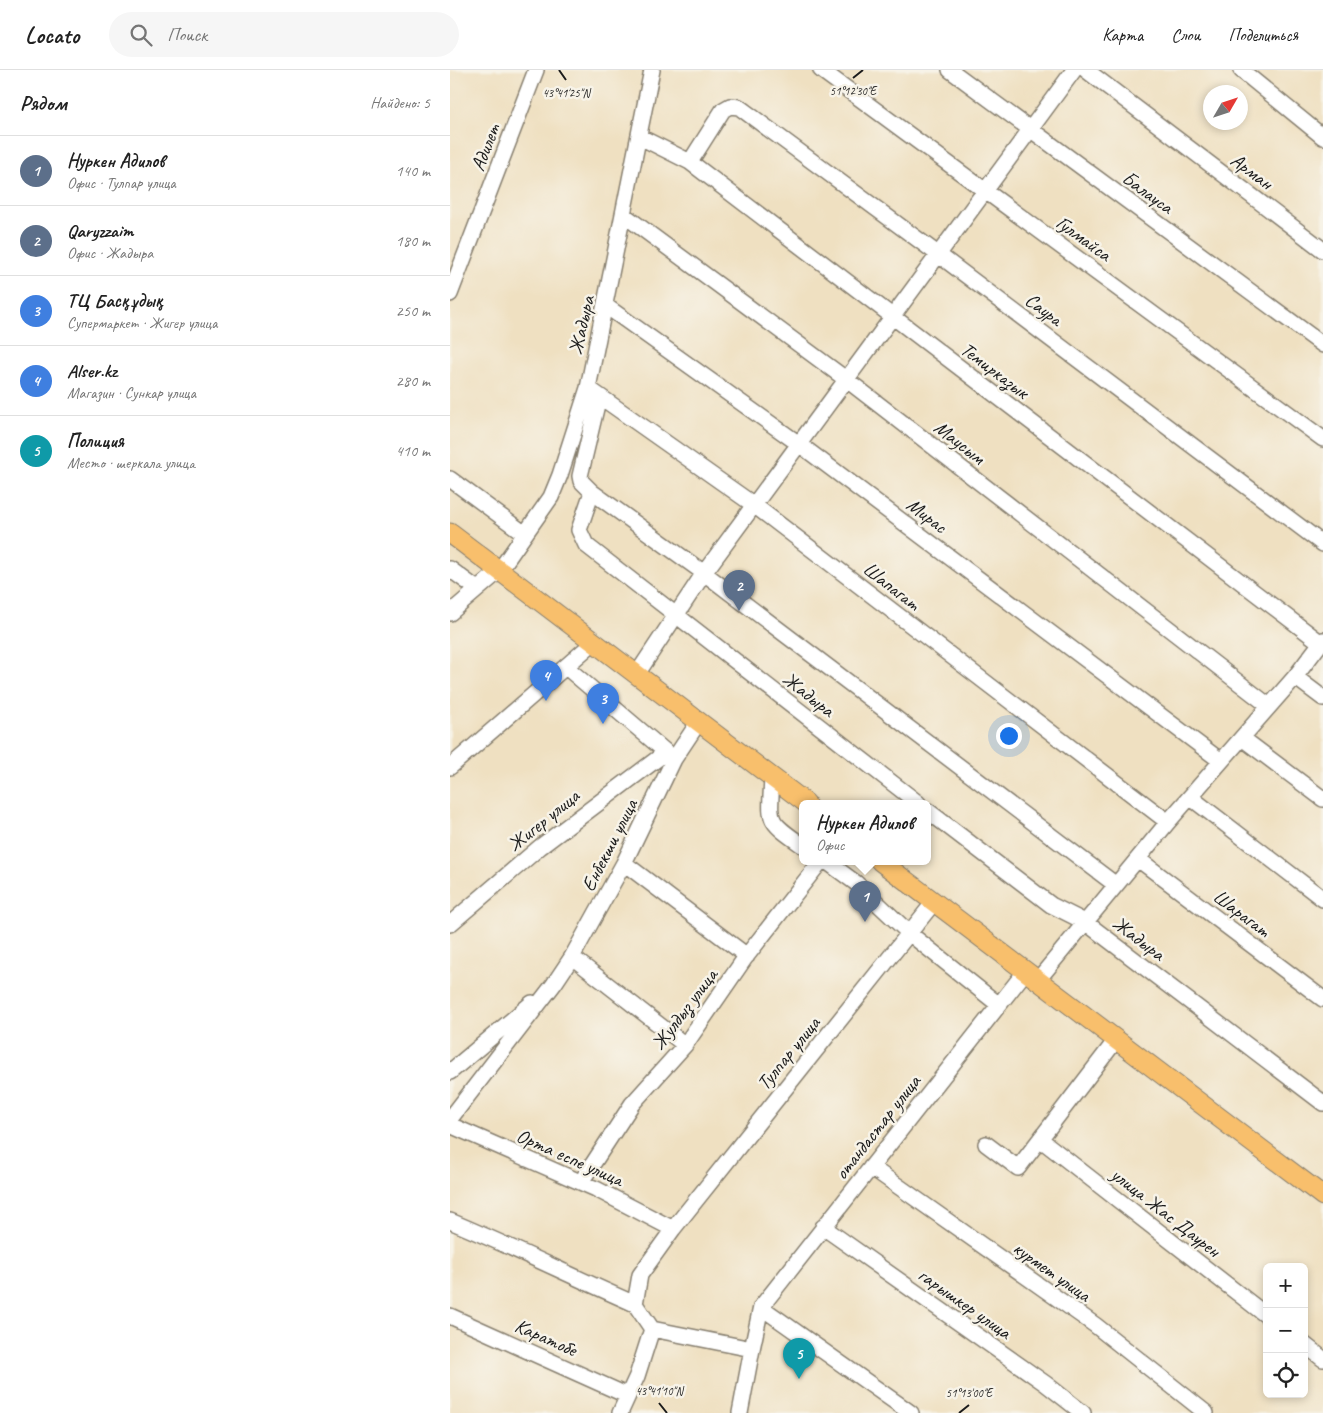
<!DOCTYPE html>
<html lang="ru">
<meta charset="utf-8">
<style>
:root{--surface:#fff;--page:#f6f6f6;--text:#222;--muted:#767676;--line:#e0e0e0;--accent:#b5179e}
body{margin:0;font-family:Caveat,sans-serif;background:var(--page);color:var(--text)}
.controls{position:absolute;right:15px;bottom:15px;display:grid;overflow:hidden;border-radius:8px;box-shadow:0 2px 8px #0003}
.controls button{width:45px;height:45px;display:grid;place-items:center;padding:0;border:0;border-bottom:1px solid var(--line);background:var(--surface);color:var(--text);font:25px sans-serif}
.compass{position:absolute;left:753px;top:15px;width:45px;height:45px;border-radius:50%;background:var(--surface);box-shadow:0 2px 8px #0003;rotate:51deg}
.you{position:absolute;left:558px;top:665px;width:18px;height:18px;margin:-12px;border:4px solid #fff;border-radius:50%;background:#1a73e8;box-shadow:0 0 0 8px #1a73e833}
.badge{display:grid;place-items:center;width:32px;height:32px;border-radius:50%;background:var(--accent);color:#fff;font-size:16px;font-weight:700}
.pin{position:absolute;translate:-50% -41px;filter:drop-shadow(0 1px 2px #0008)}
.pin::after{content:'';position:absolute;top:26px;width:18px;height:15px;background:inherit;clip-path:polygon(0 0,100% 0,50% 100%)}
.popup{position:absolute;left:349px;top:730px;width:132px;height:65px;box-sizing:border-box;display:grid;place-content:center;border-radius:8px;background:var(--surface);filter:drop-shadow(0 1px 4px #0005);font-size:16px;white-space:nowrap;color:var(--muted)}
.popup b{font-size:19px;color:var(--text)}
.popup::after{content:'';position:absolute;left:50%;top:100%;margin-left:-10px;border:10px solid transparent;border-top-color:var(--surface)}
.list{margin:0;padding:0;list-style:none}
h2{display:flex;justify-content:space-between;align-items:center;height:65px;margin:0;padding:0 20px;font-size:21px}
h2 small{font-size:16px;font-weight:400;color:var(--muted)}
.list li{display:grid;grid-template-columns:32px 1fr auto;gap:15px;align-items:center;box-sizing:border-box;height:70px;padding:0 20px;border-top:1px solid var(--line)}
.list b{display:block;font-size:19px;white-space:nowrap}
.list p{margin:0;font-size:16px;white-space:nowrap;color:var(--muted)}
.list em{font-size:16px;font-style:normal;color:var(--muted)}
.icon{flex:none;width:28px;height:28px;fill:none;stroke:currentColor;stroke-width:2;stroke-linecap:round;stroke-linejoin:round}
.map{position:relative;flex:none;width:873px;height:1343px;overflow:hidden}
header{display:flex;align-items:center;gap:30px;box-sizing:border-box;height:70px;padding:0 25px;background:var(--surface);border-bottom:1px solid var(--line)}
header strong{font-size:24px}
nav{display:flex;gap:28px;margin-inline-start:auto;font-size:18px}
.search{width:350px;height:45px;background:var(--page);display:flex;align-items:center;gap:12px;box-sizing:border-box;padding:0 18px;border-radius:28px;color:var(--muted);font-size:19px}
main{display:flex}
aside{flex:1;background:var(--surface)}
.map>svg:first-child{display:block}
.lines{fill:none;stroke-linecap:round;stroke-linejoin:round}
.minor-casing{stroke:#867e6e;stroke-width:18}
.major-casing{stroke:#867e6e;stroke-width:21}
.minor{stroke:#fff;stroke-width:15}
.major{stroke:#f8bf6c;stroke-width:19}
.ticks{fill:none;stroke:#1c1c1c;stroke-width:2}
.labels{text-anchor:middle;stroke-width:5;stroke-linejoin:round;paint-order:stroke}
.street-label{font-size:20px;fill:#1c1c1c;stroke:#f7f3e8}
.ticks-label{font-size:12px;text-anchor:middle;fill:#1c1c1c;stroke:#f7f3e8;stroke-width:5;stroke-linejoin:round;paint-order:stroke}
</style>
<header>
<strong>Locato</strong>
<div class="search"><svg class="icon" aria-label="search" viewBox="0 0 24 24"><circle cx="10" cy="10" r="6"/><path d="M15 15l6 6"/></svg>Поиск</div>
<nav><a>Карта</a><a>Слои</a><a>Поделиться</a></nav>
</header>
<main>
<aside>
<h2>Рядом<small>Найдено: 5</small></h2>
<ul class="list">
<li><span class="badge" style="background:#5c6f8a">1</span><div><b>Нуркен Адилов</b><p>Офис · Тулпар улица</p></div><em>140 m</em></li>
<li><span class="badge" style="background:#5c6f8a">2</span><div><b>Qaryzzaim</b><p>Офис · Жадыра</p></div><em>180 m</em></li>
<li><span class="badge" style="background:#3f7fe0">3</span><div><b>ТЦ Басқұдық</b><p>Супермаркет · Жигер улица</p></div><em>250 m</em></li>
<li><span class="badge" style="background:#3f7fe0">4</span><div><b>Alser.kz</b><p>Магазин · Сункар улица</p></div><em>280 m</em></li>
<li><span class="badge" style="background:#0f9aa8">5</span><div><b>Полиция</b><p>Место · шеркала улица</p></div><em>410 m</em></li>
</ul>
</aside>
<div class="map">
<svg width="873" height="1343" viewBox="0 0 873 1343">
<rect width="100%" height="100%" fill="#f7f3e8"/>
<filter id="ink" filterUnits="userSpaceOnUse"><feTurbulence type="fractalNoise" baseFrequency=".02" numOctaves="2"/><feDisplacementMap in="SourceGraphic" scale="10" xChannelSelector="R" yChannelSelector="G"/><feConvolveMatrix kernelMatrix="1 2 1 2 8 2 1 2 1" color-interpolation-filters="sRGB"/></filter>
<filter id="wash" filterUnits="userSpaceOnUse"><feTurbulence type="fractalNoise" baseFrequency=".0096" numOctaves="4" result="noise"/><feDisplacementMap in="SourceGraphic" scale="20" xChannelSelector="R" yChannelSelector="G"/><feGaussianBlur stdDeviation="1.12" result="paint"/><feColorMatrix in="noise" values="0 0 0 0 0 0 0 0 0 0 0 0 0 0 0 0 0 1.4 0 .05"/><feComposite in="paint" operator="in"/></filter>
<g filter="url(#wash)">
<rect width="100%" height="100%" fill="#efe0c1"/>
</g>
<g filter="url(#ink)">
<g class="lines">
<g class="minor-casing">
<path id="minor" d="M371,0L873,369
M500,0L873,275
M636,0L873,180
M791,0L873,67
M190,67L240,92L871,573
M240,92L273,40L280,36L289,37L489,185L873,474
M174,145L397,310L819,636
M0,224L86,0
M156,236L349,374L771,691
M138,318L304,435L718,752
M149,326L130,406L131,411L142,422L129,460L136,475L468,733
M0,409L75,464
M142,422L254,503L666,815
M0,499L27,519
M0,543L49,501L101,427L110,405L138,318L202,0
M116,597L223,688
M187,604L254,503L624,0
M845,607L873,628
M792,668L873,729
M0,697L144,572
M322,708C320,752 315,749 352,775
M740,727L873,829
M478,741L601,835L635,852L873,1033
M688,789L873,929
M376,791L406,813L459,863L549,935
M174,793L297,886
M484,832L223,1159L190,1205L185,1234L202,1259L302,1279L311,1237L575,902
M0,854L90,777L215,683
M122,887L235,975
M587,911L718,752L845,607L873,570
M0,1002L82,933
M0,1049L104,914L122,887L174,793L224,689L248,653
M0,1055L146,1119L223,1159
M590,1069L817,1246
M536,1074L568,1098L666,970
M421,1097L645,1255L756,1343
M131,1112L182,1034L235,975L295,888L371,791
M0,1151C63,1177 123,1207 185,1234
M373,1157L596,1314L633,1343
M311,1237L461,1343
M0,1246L176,1325
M854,1274L873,1289
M170,1343L187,1306L202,1259
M290,1343L302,1279"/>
</g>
<g class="major-casing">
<path id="major" d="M0,463L356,733
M430,791L873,1126"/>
</g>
<use href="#minor" class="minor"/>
<use href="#major" class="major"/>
</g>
</g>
<path class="ticks" d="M109,0L116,10M403,8L413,0M209,1333L217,1343M509,1343L519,1335"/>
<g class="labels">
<g class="street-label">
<text transform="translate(35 77) rotate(-69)" y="7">Адилет</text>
<text transform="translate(802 101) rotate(37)" y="7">Арман</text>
<text transform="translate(698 122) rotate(36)" y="7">Балауса</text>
<text transform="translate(634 168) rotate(36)" y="7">Гулмайса</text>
<text transform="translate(594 239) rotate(37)" y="7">Саура</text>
<text transform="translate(131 255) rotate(-77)" y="7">Жадыра</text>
<text transform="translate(545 300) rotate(37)" y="7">Темирказык</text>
<text transform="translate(510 372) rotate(38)" y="7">Маусым</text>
<text transform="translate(477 445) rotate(37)" y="7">Мирас</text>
<text transform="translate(442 516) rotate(38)" y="7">Шапагат</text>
<text transform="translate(359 624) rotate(38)" y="7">Жадыра</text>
<text transform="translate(93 750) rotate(-39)" y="7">Жигер улица</text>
<text transform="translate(159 775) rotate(-63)" y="7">Енбекши улица</text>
<text transform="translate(792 843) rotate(37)" y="7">Шарагат</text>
<text transform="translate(689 868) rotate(37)" y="7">Жадыра</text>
<text transform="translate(234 939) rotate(-53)" y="7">Жулдыз улица</text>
<text transform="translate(338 983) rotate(-51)" y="7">Тулпар улица</text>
<text transform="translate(427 1057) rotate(-52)" y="7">отандастар улица</text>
<text transform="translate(120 1087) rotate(24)" y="7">Орта еспе улица</text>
<text transform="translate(716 1142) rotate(38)" y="7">улица Жас Даурен</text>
<text transform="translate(602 1201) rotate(35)" y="7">курмет улица</text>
<text transform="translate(515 1233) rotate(35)" y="7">гарышкер улица</text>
<text transform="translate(96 1267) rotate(24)" y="7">Каратобе</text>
</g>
</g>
<g class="ticks-label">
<text x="403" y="25">51°12'30"E</text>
<text x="116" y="27">43°41'25"N</text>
<text x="209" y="1325">43°41'10"N</text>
<text x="519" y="1327">51°13'00"E</text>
</g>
</svg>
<div class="controls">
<button>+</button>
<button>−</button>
<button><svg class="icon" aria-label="locate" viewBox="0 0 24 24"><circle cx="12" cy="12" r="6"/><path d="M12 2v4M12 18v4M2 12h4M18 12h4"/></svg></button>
</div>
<svg class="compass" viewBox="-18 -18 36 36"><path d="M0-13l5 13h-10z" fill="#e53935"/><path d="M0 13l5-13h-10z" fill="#767676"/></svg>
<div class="you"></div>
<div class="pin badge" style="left:415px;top:852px;background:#5c6f8a">1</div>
<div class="popup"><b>Нуркен Адилов</b>Офис</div>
<div class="pin badge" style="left:289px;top:541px;background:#5c6f8a">2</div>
<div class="pin badge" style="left:153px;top:654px;background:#3f7fe0">3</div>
<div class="pin badge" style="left:96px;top:631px;background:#3f7fe0">4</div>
<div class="pin badge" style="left:349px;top:1309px;background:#0f9aa8">5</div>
</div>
</main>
